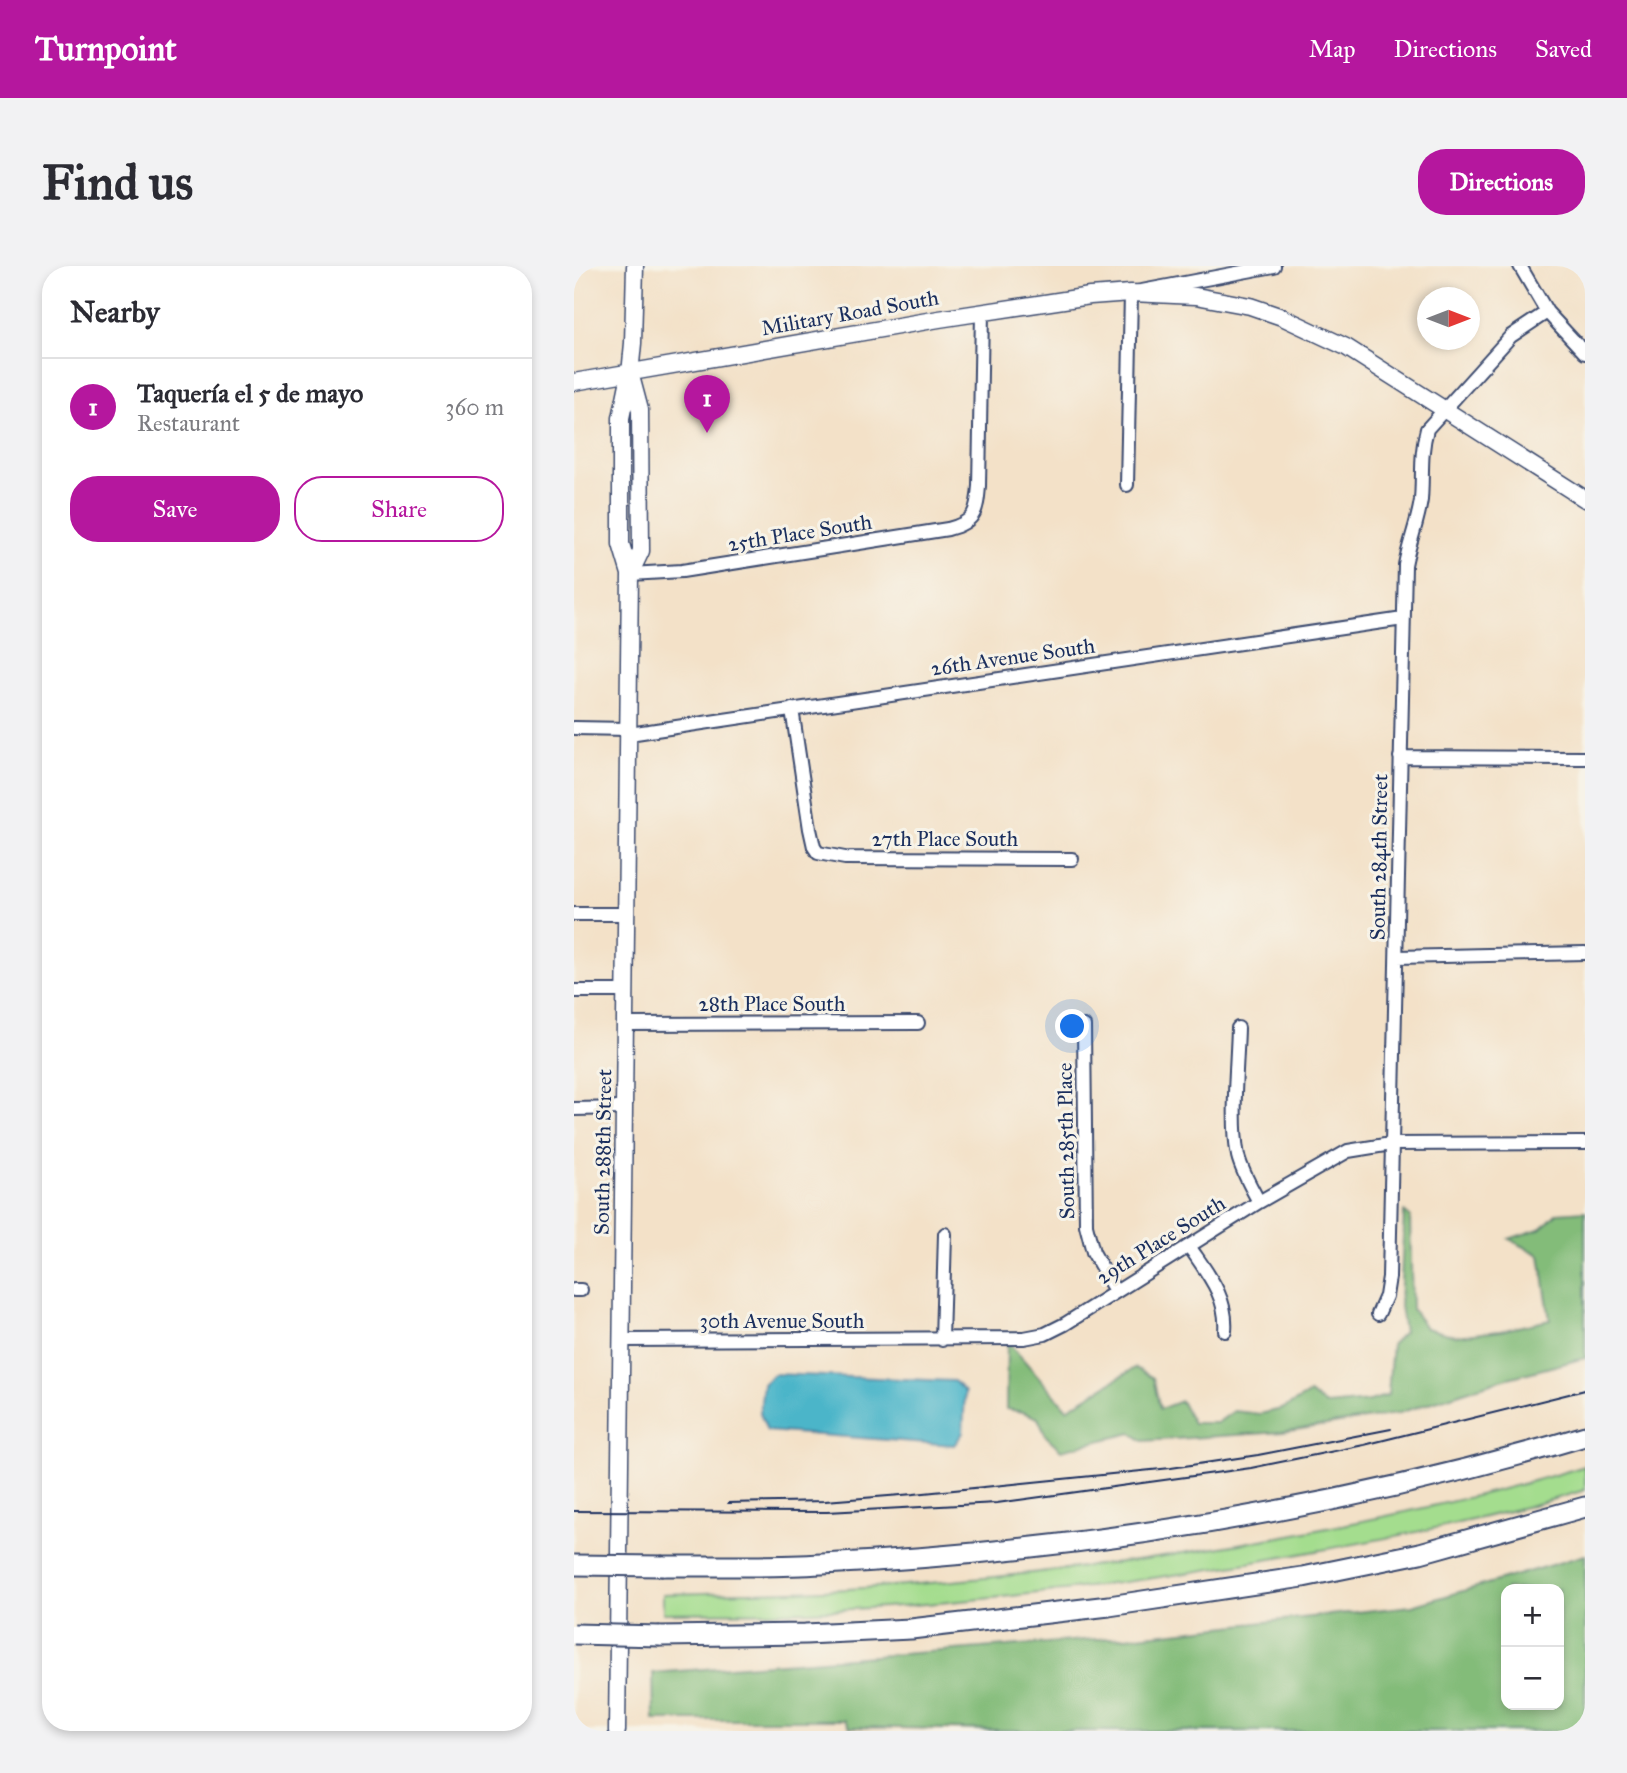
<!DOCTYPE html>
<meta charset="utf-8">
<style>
:root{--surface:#fff;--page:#f2f2f3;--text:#2b2b33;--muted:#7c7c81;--line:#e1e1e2;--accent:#b5179e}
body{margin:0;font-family:"IM FELL Great Primer",serif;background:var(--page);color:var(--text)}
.controls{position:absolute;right:21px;bottom:21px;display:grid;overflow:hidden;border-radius:14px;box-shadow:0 4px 10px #0003}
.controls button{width:63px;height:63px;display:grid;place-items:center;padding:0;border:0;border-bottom:2px solid var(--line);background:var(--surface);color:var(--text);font:35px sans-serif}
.compass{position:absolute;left:843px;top:21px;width:63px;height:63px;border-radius:50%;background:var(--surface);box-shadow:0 4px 10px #0003;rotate:90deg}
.you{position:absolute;left:499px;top:761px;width:24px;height:24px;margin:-18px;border:5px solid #fff;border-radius:50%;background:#1a73e8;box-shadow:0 0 0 10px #1a73e833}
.badge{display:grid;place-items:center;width:46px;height:46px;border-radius:50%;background:var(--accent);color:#fff;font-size:23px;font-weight:700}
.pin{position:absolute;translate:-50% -58px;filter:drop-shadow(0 2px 4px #0008)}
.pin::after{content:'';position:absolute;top:37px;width:24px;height:21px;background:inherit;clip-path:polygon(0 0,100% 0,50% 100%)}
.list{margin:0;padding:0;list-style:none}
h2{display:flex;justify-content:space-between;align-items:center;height:91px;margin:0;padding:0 28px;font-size:30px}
h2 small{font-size:23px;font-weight:400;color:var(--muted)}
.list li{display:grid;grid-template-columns:46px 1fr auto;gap:21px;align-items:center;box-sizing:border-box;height:98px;padding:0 28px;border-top:2px solid var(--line)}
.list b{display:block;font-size:26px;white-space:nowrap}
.list p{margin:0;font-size:23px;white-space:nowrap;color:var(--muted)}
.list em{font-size:23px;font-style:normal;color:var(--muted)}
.actions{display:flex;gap:14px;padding:21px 28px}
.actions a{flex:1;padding:16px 0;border:2px solid var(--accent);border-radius:28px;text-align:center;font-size:24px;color:var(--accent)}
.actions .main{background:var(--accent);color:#fff}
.map{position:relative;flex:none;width:1011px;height:1465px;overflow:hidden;border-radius:28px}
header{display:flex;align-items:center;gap:42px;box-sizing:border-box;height:98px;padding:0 35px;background:var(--accent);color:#fff}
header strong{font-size:33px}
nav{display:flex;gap:38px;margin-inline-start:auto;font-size:24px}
.intro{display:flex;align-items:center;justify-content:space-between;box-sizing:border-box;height:168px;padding:0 42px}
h1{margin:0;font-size:49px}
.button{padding:18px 32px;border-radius:28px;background:var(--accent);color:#fff;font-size:24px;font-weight:700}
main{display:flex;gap:42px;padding:0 42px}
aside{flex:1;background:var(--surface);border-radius:28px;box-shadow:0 4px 10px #0003}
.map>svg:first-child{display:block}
.green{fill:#a4dd8e;stroke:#608676;stroke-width:2}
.forest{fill:#83bc79;stroke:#4f766c;stroke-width:2;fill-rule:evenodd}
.water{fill:#4cb5c9;stroke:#347294;stroke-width:2}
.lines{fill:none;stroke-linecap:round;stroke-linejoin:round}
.minor-casing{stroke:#3b4a6e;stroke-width:16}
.major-casing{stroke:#3b4a6e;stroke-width:19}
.highway-casing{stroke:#3b4a6e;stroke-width:23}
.minor{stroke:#fff;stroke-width:12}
.major{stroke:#fff;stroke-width:16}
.highway{stroke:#fff;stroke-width:19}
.tram{stroke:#1b2f5e;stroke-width:2}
.highway-bridge-casing{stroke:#3b4a6e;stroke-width:23;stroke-linecap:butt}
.highway-bridge{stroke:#fff;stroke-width:19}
.labels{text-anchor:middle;stroke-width:6;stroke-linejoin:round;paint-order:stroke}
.street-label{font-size:21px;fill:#1b2f5e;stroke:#f7f3e8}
</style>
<header>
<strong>Turnpoint</strong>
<nav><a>Map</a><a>Directions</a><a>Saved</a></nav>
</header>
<div class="intro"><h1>Find us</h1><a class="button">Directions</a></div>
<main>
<aside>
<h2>Nearby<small></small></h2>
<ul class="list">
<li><span class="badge">1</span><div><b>Taquería el 5 de mayo</b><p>Restaurant</p></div><em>360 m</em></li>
</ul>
<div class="actions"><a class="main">Save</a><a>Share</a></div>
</aside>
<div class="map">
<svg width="1011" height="1465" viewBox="0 0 1011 1465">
<rect width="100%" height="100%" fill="#f7f3e8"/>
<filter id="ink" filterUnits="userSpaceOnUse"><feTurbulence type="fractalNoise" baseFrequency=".0143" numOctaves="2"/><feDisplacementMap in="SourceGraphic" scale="14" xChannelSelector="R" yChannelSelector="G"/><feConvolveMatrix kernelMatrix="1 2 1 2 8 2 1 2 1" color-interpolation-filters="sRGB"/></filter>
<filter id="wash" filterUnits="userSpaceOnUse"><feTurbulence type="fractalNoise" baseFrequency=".00686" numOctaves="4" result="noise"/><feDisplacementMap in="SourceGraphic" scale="28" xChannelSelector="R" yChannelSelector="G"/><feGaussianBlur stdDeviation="1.57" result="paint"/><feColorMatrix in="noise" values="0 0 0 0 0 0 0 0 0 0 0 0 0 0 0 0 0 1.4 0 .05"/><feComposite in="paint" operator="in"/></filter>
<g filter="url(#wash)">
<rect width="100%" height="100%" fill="#f3e1c8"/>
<path class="green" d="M1011,1200V1224C923,1251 832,1269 742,1285C565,1318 385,1341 205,1346C166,1347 127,1346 89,1347V1328C150,1326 212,1326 274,1323C435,1313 595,1293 753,1262C840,1245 926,1226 1011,1200Z"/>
<path class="forest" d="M1011,945V1092L923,1115L822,1148L708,1166L569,1175L558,1167L487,1184L472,1170L464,1152L449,1146L432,1143L433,1075L493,1143L561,1102L579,1112L586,1143L607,1135L619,1157H643L660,1145L686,1148L708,1143L735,1128L752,1139L796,1135L814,1129L818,1078L830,1066L826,1040L830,946L836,951L838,1043L852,1062L882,1070L926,1065L976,1054L966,989L935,973L968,962L983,947Z
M1011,1289V1465H472L276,1461L271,1454H80L79,1407L563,1370L838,1340ZM932,1323H985V1439H932Z"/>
<path class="water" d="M200,1108L380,1115L391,1126L389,1167L380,1179L193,1165L186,1147L189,1118Z"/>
</g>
<g filter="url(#ink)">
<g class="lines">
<g class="minor-casing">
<path id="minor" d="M946,0L973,46L1011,87
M553,219L557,27L700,0
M56,308L108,305L374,263C401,256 403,246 405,220L408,46
M218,443L236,563L240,581L244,587L271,592L498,593
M0,462L55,463
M55,468L829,353
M826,491L1011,492
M0,648H53
M823,691L1011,687
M0,725H52
M52,758L344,757
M510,760L512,959L519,986L541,1025
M664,762C663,799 657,856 664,890C668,906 677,921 685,936
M0,843L50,842
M615,980C633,1007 654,1031 651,1065
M0,1024H7
M804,1048L812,1030L815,1011L831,299C835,277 844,256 847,234C849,210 846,187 853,163L937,70L973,46
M48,1074L450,1072L471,1068L491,1058L685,936L774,885L817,878L1011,877
M368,1074L371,968"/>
</g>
<g class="major-casing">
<path id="major" d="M0,116L365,53L516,30L557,27L622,30L676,40L708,51L772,81L1011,233
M56,308L67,285L66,144L58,114
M43,1465L56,308L47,278V152L56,108L59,77L61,0"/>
</g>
<g class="highway-casing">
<path id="highway" d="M89,1300C142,1300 196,1301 248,1298C506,1285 764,1244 1011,1170
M86,1370L231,1368L337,1363L535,1340L729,1311L846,1287L1011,1241"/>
</g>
<use href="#minor" class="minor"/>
<use href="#major" class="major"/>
<use href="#highway" class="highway"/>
<path class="tram" d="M154,1237L251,1235L340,1228L597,1202L684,1189L817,1163
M0,1245L253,1246L423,1237L677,1202L790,1179L1011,1124"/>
<g class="highway-bridge-casing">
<path id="highway-bridge" d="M0,1299L89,1300
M0,1368L86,1370"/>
</g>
<use href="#highway-bridge" class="highway-bridge"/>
</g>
</g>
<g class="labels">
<g class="street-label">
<text transform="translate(276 47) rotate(-10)" y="7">Military Road South</text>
<text transform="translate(226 267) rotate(-9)" y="7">25th Place South</text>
<text transform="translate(439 391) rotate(-8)" y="7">26th Avenue South</text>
<text x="371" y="580">27th Place South</text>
<text transform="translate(805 591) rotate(-89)" y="7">South 284th Street</text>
<text x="198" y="745">28th Place South</text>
<text transform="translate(492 875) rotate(-91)" y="7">South 285th Place</text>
<text transform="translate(29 886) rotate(-89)" y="7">South 288th Street</text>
<text transform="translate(587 974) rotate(-32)" y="7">29th Place South</text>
<text x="208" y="1062">30th Avenue South</text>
</g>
</g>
</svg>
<div class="controls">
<button>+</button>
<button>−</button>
</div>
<svg class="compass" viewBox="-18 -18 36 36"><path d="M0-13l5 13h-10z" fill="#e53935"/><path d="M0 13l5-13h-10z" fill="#7c7c81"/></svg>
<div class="you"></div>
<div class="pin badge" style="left:133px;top:167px">1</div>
</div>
</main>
